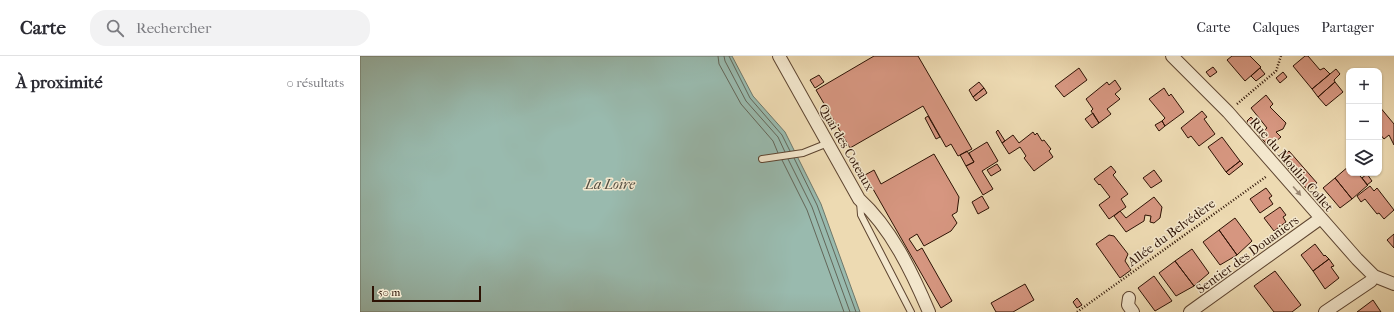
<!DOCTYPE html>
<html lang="fr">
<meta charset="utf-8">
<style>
:root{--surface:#fff;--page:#f2f2f3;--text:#2b2b33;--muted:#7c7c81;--line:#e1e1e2}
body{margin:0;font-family:"IM FELL French Canon",serif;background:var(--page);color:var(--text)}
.controls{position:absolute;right:12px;top:12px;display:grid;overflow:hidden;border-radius:8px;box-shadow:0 1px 3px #0004}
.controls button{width:36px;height:36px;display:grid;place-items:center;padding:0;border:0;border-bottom:1px solid var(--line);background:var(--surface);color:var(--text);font:20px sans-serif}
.scale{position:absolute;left:12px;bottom:10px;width:109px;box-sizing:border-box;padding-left:4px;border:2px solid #2d1204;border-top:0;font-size:11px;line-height:14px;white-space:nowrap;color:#2d1204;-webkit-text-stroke:3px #f3e7cd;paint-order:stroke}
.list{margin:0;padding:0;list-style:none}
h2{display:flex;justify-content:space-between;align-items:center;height:52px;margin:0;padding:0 16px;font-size:17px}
h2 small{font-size:13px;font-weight:400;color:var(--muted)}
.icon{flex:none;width:22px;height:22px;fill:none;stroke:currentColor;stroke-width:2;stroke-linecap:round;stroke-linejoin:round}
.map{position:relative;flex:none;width:1034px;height:256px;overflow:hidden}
header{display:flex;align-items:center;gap:24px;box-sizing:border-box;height:56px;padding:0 20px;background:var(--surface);border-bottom:1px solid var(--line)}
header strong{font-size:19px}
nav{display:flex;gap:22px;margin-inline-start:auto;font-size:14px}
.search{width:280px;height:36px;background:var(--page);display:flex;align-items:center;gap:10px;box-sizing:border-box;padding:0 14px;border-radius:16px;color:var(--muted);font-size:15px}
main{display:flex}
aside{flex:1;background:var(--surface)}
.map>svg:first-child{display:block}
.water{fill:#99baae;stroke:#6e776a}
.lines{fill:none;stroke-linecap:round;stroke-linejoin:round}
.shore{stroke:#636659;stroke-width:1}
.building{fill:#d69680;stroke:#2d1204}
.lane-casing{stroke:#5d4430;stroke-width:8}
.street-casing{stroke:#5d4430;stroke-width:14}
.path{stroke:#2d1204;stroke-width:2.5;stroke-dasharray:1 2;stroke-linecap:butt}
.lane{stroke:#f3e7cd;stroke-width:6}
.street{stroke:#f3e7cd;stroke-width:12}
.oneway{fill:#9a8773}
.labels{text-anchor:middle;stroke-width:3;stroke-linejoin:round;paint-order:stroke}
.street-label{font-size:13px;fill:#2d1204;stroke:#f3e7cd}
.water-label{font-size:14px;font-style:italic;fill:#534d40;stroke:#f3e7cd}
</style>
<header>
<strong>Carte</strong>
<div class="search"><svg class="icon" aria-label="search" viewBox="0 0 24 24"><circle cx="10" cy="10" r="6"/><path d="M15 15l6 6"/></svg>Rechercher</div>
<nav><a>Carte</a><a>Calques</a><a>Partager</a></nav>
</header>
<main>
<aside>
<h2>À proximité<small>0 résultats</small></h2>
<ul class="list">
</ul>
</aside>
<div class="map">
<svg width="1034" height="256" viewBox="0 0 1034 256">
<rect width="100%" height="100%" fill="#eddab2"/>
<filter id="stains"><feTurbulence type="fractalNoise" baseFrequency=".005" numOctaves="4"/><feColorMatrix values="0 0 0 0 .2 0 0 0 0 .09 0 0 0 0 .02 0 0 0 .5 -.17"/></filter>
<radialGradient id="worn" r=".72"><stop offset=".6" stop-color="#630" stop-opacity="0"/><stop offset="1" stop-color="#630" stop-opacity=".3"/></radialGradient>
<path class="water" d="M0,0H372L393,40L425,76L461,148L500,256H0Z"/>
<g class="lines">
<path class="shore" d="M358,0L359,8L381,48L413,85L418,97
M364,0L365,5L386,45L418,81L425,96
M369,0L390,42L422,79L430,95
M434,102L457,149L496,256
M428,103L452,151L490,256
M422,104L447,154L484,256"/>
</g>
<path class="building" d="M514,0H558L612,93L598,100L591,88L586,91L563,50L490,92L456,34Z
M872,0H890L901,11L885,25L867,4Z
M945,0H948L960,14L964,12L970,18L952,33L933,10Z
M853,11L857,16L850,21L846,16Z
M719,12L727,24L704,41L695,30Z
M900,12L905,18L896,25L891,20Z
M976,13L980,18L974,24L975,26L958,41L952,33Z
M923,16L927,21L920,27L916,22Z
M459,19L464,26L455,32L450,24Z
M755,24L761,33L755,38L760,43L747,53L751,58L739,67L731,55L733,53L726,43L747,26L749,29Z
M619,26L624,32L613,41L609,34Z
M975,26L983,36L966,50L958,41Z
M624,32L627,37L616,45L613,41Z
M804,32L809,40L811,38L824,56L805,70L802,65L805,62L789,43Z
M906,39L913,48L910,51L926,67L923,73L916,76L921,81L909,91L899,79L907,72L891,52Z
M1019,50L1034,68V89L1029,79L1024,83L1019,77Z
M842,55L847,61L844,63L855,78L839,90L831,80L828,82L821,72Z
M733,57L739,67L732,72L725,63Z
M568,60L580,81L576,83L565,62Z
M891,61L896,67L891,71L887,65Z
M802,65L805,70L799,75L795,69Z
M638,74L645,85L642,87L636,76Z
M673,76L675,79L677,77L682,85L684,84L691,93L689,95L693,101L674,115L664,102L666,100L660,91L649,98L642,87L653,79L659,87Z
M862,81L880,105L866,116L848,91Z
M627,86L638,105L622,115L633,133L623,139L606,110L614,106L609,97Z
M607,95L614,106L606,110L600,99Z
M929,95L957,127L948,134L920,103Z
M574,98L599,141L597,156L592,159L597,167L591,175L564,190L557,178L549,183L557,195L562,192L592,245L581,252L505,119L514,114L521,128Z
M880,105L883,108L869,119L866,116Z
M637,108L641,114L631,120L627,114Z
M751,110L756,116L753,119L768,138L761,143L766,151L749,163L739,149L750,141L740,128L739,129L734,123Z
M989,110V117H1004L1000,120L1008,129L992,143L975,122Z
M794,114L802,125L791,132L783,122Z
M1007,118L1012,125L1007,129L1002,122Z
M975,122L992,143L980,152L963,132Z
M1010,130L1014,135L1017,132L1034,154L1024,163L1019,157L1017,158L1005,143L1001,146L997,140Z
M906,132L912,140L909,142L913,148L900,157L890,143Z
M958,136L964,144L960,147L953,140Z
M622,140L629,152L618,158L612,146Z
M794,141L802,151L800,162L794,167L790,166L791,160L785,159L784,165L766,176L754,160L760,155L766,162Z
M920,151L926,159L923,161L926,166L914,175L904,162Z
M875,162L892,185L877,199L859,174Z
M859,174L877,199L860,209L843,186Z
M1034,178V192L1027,184Z
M749,179L754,180L768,198L765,205L771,214L760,222L736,188Z
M955,188L964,200L965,199L969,203L953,215L941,199Z
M832,193L849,217L834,230L815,205Z
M969,203L974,210L971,211L979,222L965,233L953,215Z
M815,205L834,230L816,240L799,217Z
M915,215L941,249L932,256H914L894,230Z
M794,220L812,245L795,255L778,232Z
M665,228L674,244L653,256H636L631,247Z
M717,242L722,249L717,252L713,246Z
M1013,244L1021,256H997Z"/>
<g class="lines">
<g class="lane-casing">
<path id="lane" d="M402,103L443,97L468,87
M500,146L501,159L551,256"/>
</g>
<g class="street-casing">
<path id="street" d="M419,0L499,143C531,172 552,216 569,256
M812,0L868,56L997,203L1014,220L1034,228
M769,242L768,249L773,256
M830,256L961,162
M965,256L1011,225L1014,220"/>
</g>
<path class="path" d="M877,48L916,15L921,0
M717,256L907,120"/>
<use href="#lane" class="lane"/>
<use href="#street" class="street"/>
</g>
<defs><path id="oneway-solid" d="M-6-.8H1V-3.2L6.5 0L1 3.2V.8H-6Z"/></defs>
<use class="oneway" href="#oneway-solid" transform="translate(937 135) rotate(49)"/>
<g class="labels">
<g class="street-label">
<text transform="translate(487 91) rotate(60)" y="5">Quai des Coteaux</text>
<text transform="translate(932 108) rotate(49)" y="5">Rue du Moulin Collet</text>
<text transform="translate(811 176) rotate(-36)" y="5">Allée du Belvédère</text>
<text transform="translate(887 198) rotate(-36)" y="5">Sentier des Douaniers</text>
</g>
<g class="water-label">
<text x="250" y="133">La Loire</text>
</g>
</g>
<rect width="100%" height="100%" filter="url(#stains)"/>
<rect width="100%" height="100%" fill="url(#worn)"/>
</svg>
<div class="controls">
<button>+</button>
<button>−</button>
<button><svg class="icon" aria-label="layers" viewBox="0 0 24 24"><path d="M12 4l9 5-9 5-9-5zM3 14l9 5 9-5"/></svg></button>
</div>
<div class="scale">50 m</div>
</div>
</main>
